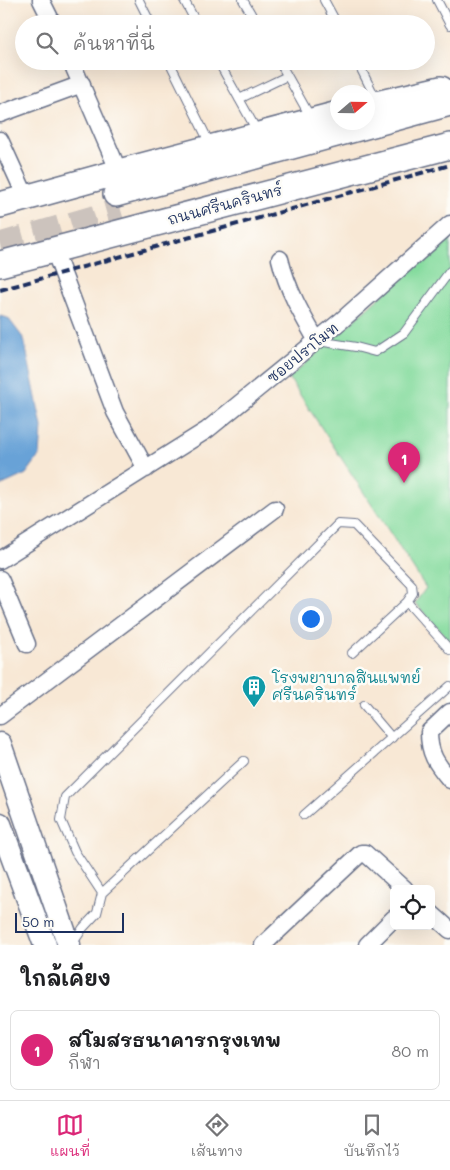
<!DOCTYPE html>
<html lang="th">
<meta charset="utf-8">
<style>
:root{--surface:#fff;--page:#f2f2f2;--text:#202124;--muted:#757577;--line:#e0e0e0;--accent:#db2777}
body{margin:0;font-family:Mali,"Playpen Sans Thai",sans-serif;background:var(--page);color:var(--text)}
.controls{position:absolute;right:15px;bottom:15px;display:grid;overflow:hidden;border-radius:8px;box-shadow:0 5px 20px #0002}
.controls button{width:45px;height:45px;display:grid;place-items:center;padding:0;border:0;border-bottom:1px solid var(--line);background:var(--surface);color:var(--text);font:25px sans-serif}
.compass{position:absolute;left:330px;top:85px;width:45px;height:45px;border-radius:50%;background:var(--surface);box-shadow:0 5px 20px #0002;rotate:70deg}
.scale{position:absolute;left:15px;bottom:12px;width:109px;box-sizing:border-box;padding-left:5px;border:2px solid #1b2f5e;border-top:0;font-size:14px;line-height:18px;white-space:nowrap;color:#1b2f5e;-webkit-text-stroke:4px #fdfcf7;paint-order:stroke}
.you{position:absolute;left:310px;top:618px;width:18px;height:18px;margin:-12px;border:4px solid #fff;border-radius:50%;background:#1a73e8;box-shadow:0 0 0 8px #1a73e833}
.badge{display:grid;place-items:center;width:32px;height:32px;border-radius:50%;background:var(--accent);color:#fff;font-size:16px;font-weight:700}
.pin{position:absolute;translate:-50% -41px;filter:drop-shadow(0 1px 2px #0008)}
.pin::after{content:'';position:absolute;top:26px;width:18px;height:15px;background:inherit;clip-path:polygon(0 0,100% 0,50% 100%)}
.list{margin:0;padding:0;list-style:none}
h2{display:flex;justify-content:space-between;align-items:center;height:65px;margin:0;padding:0 20px;font-size:21px}
h2 small{font-size:16px;font-weight:400;color:var(--muted)}
.list li{display:grid;grid-template-columns:32px 1fr auto;gap:15px;align-items:center;box-sizing:border-box;height:80px;margin:0 10px 10px;padding:0 10px;border:1px solid var(--line);border-radius:8px}
.list b{display:block;font-size:19px;white-space:nowrap}
.list p{margin:0;font-size:16px;white-space:nowrap;color:var(--muted)}
.list em{font-size:16px;font-style:normal;color:var(--muted)}
.icon{flex:none;width:28px;height:28px;fill:none;stroke:currentColor;stroke-width:2;stroke-linecap:round;stroke-linejoin:round}
.map{position:relative;flex:none;width:450px;height:945px;overflow:hidden}
.search{position:absolute;background:var(--surface);box-shadow:0 5px 20px #0002;left:15px;right:15px;top:15px;height:55px;display:flex;align-items:center;gap:12px;box-sizing:border-box;padding:0 18px;border-radius:28px;color:var(--muted);font-size:19px}
.sheet{height:155px;background:var(--surface)}
nav{display:flex;justify-content:space-around;align-items:center;box-sizing:border-box;height:70px;border-top:1px solid var(--line);background:var(--surface);font-size:14px;color:var(--muted)}
nav a{display:grid;justify-items:center;gap:2px}
nav .on{color:var(--accent)}
.map>svg:first-child{display:block}
.green{fill:#85db9e;stroke:#50857e}
.water{fill:#67a2d7;stroke:#41689a}
.lines{fill:none;stroke-linecap:round;stroke-linejoin:round}
.primary-tunnel{stroke:#ccc3bd;stroke-width:25;stroke-dasharray:25 12;stroke-linecap:butt}
.service-casing{stroke:#687088;stroke-width:10}
.minor-casing{stroke:#687088;stroke-width:19}
.secondary-casing{stroke:#687088;stroke-width:25}
.primary-casing{stroke:#687088;stroke-width:28}
.service{stroke:#fff;stroke-width:8}
.minor{stroke:#fff;stroke-width:16}
.secondary{stroke:#fff;stroke-width:22}
.primary{stroke:#fff;stroke-width:25}
.rail{stroke:#1b2f5e;stroke-width:4;stroke-dasharray:8 4;stroke-linecap:butt}
.labels{text-anchor:middle;stroke-width:5;stroke-linejoin:round;paint-order:stroke}
.street-label{font-size:15px;fill:#1b2f5e;stroke:#fdfcf7}
.culture-label{font-size:15px;fill:#0d838f;stroke:#fdfcf7;text-anchor:start}
</style>
<div class="map">
<svg width="450" height="945" viewBox="0 0 450 945">
<rect width="100%" height="100%" fill="#fdfcf7"/>
<filter id="ink" filterUnits="userSpaceOnUse"><feTurbulence type="fractalNoise" baseFrequency=".02" numOctaves="2"/><feDisplacementMap in="SourceGraphic" scale="10" xChannelSelector="R" yChannelSelector="G"/><feConvolveMatrix kernelMatrix="1 2 1 2 8 2 1 2 1" color-interpolation-filters="sRGB"/></filter>
<filter id="wash" filterUnits="userSpaceOnUse"><feTurbulence type="fractalNoise" baseFrequency=".0096" numOctaves="4" result="noise"/><feDisplacementMap in="SourceGraphic" scale="20" xChannelSelector="R" yChannelSelector="G"/><feGaussianBlur stdDeviation="1.12" result="paint"/><feColorMatrix in="noise" values="0 0 0 0 0 0 0 0 0 0 0 0 0 0 0 0 0 1.4 0 .05"/><feComposite in="paint" operator="in"/></filter>
<g filter="url(#wash)">
<rect width="100%" height="100%" fill="#f8e8d5"/>
<path class="green" d="M450,235V641L415,603L426,588L289,378Z"/>
<path class="water" d="M0,316L8,318L24,339L42,427L40,455L26,474L0,486Z"/>
</g>
<g filter="url(#ink)">
<g class="lines">
<path class="primary-tunnel" d="M0,245L121,210"/>
<g class="service-casing">
<path id="service" d="M139,0L151,24
M184,0L197,24
M243,0L257,24
M324,0L337,24
M437,0L450,25
M169,61L210,144
M218,61L257,131
M279,61L311,118
M357,61L377,101
M239,99L287,76
M318,341L356,347L375,352L404,333L450,271
M352,653L407,602
M364,705L392,738
M304,815L450,686
M102,893L75,852L61,820L65,797L338,524L354,525L412,585L413,593L407,602L450,650
M73,943L83,928L97,913L102,893L244,761"/>
</g>
<g class="minor-casing">
<path id="minor" d="M41,0L53,24
M71,61L119,172
M0,114L82,84
M0,140L26,197
M54,250L115,412L146,469
M280,259C287,289 302,315 317,341
M0,560L207,430L342,320L450,224
M0,579L27,644
M450,712L429,732C429,754 436,763 450,780
M0,716L275,509
M431,913L450,930
M263,945L361,853H365L405,889
M367,945L394,918"/>
</g>
<g class="secondary-casing">
<path id="secondary" d="M0,744L69,945
M0,824L45,945"/>
</g>
<g class="primary-casing">
<path id="primary" d="M368,106L441,89
M116,194L450,103
M0,205L119,172L338,114
M0,264L450,146"/>
</g>
<use href="#service" class="service"/>
<use href="#minor" class="minor"/>
<use href="#secondary" class="secondary"/>
<use href="#primary" class="primary"/>
<path class="rail" d="M0,290L450,165"/>
</g>
</g>
<defs>
<g id="building-pin" transform="scale(1.25)"><path d="M0 17L-7.5 6A9.5 9.5 0 1 1 7.5 6Z" fill="#0f9aa8" stroke="#fdfcf7"/><path d="M-4-6H4V6H1V3H-1V6H-4ZM-2.5-4.3h1.7v1.8h-1.7ZM.8-4.3h1.7v1.8H.8ZM-2.5-1h1.7V.8h-1.7ZM.8-1h1.7V.8H.8Z" fill="#fff"/></g>
</defs>
<g fill-rule="evenodd">
<use href="#building-pin" x="254" y="687"/>
</g>
<g class="labels">
<g class="street-label">
<text transform="translate(225 205) rotate(-15)" y="5">ถนนศรีนครินทร์</text>
<text transform="translate(303 353) rotate(-39)" y="5">ซอยปราโมท</text>
</g>
<g class="culture-label">
<text x="272" y="683">โรงพยาบาลสินแพทย์<tspan x="272" dy="17">ศรีนครินทร์</tspan></text>
</g>
</g>
</svg>
<div class="controls">
<button><svg class="icon" aria-label="locate" viewBox="0 0 24 24"><circle cx="12" cy="12" r="6"/><path d="M12 2v4M12 18v4M2 12h4M18 12h4"/></svg></button>
</div>
<svg class="compass" viewBox="-18 -18 36 36"><path d="M0-13l5 13h-10z" fill="#e53935"/><path d="M0 13l5-13h-10z" fill="#757577"/></svg>
<div class="scale">50 m</div>
<div class="you"></div>
<div class="pin badge" style="left:404px;top:483px">1</div>
<div class="search"><svg class="icon" aria-label="search" viewBox="0 0 24 24"><circle cx="10" cy="10" r="6"/><path d="M15 15l6 6"/></svg>ค้นหาที่นี่</div>
</div>
<section class="sheet">
<h2>ใกล้เคียง<small></small></h2>
<ul class="list">
<li><span class="badge">1</span><div><b>สโมสรธนาคารกรุงเทพ</b><p>กีฬา</p></div><em>80 m</em></li>
</ul>
</section>
<nav>
<a class="on"><svg class="icon" aria-label="map" viewBox="0 0 24 24"><path d="M3 6l6-2 6 2 6-2v14l-6 2-6-2-6 2zM9 4v14M15 6v14"/></svg>แผนที่</a>
<a><svg class="icon" aria-label="directions" viewBox="0 0 24 24"><path d="M12 3l9 9-9 9-9-9zM9 14v-3h6M13 9l2 2-2 2"/></svg>เส้นทาง</a>
<a><svg class="icon" aria-label="saved" viewBox="0 0 24 24"><path d="M7 4h10v16l-5-4-5 4z"/></svg>บันทึกไว้</a>
</nav>
